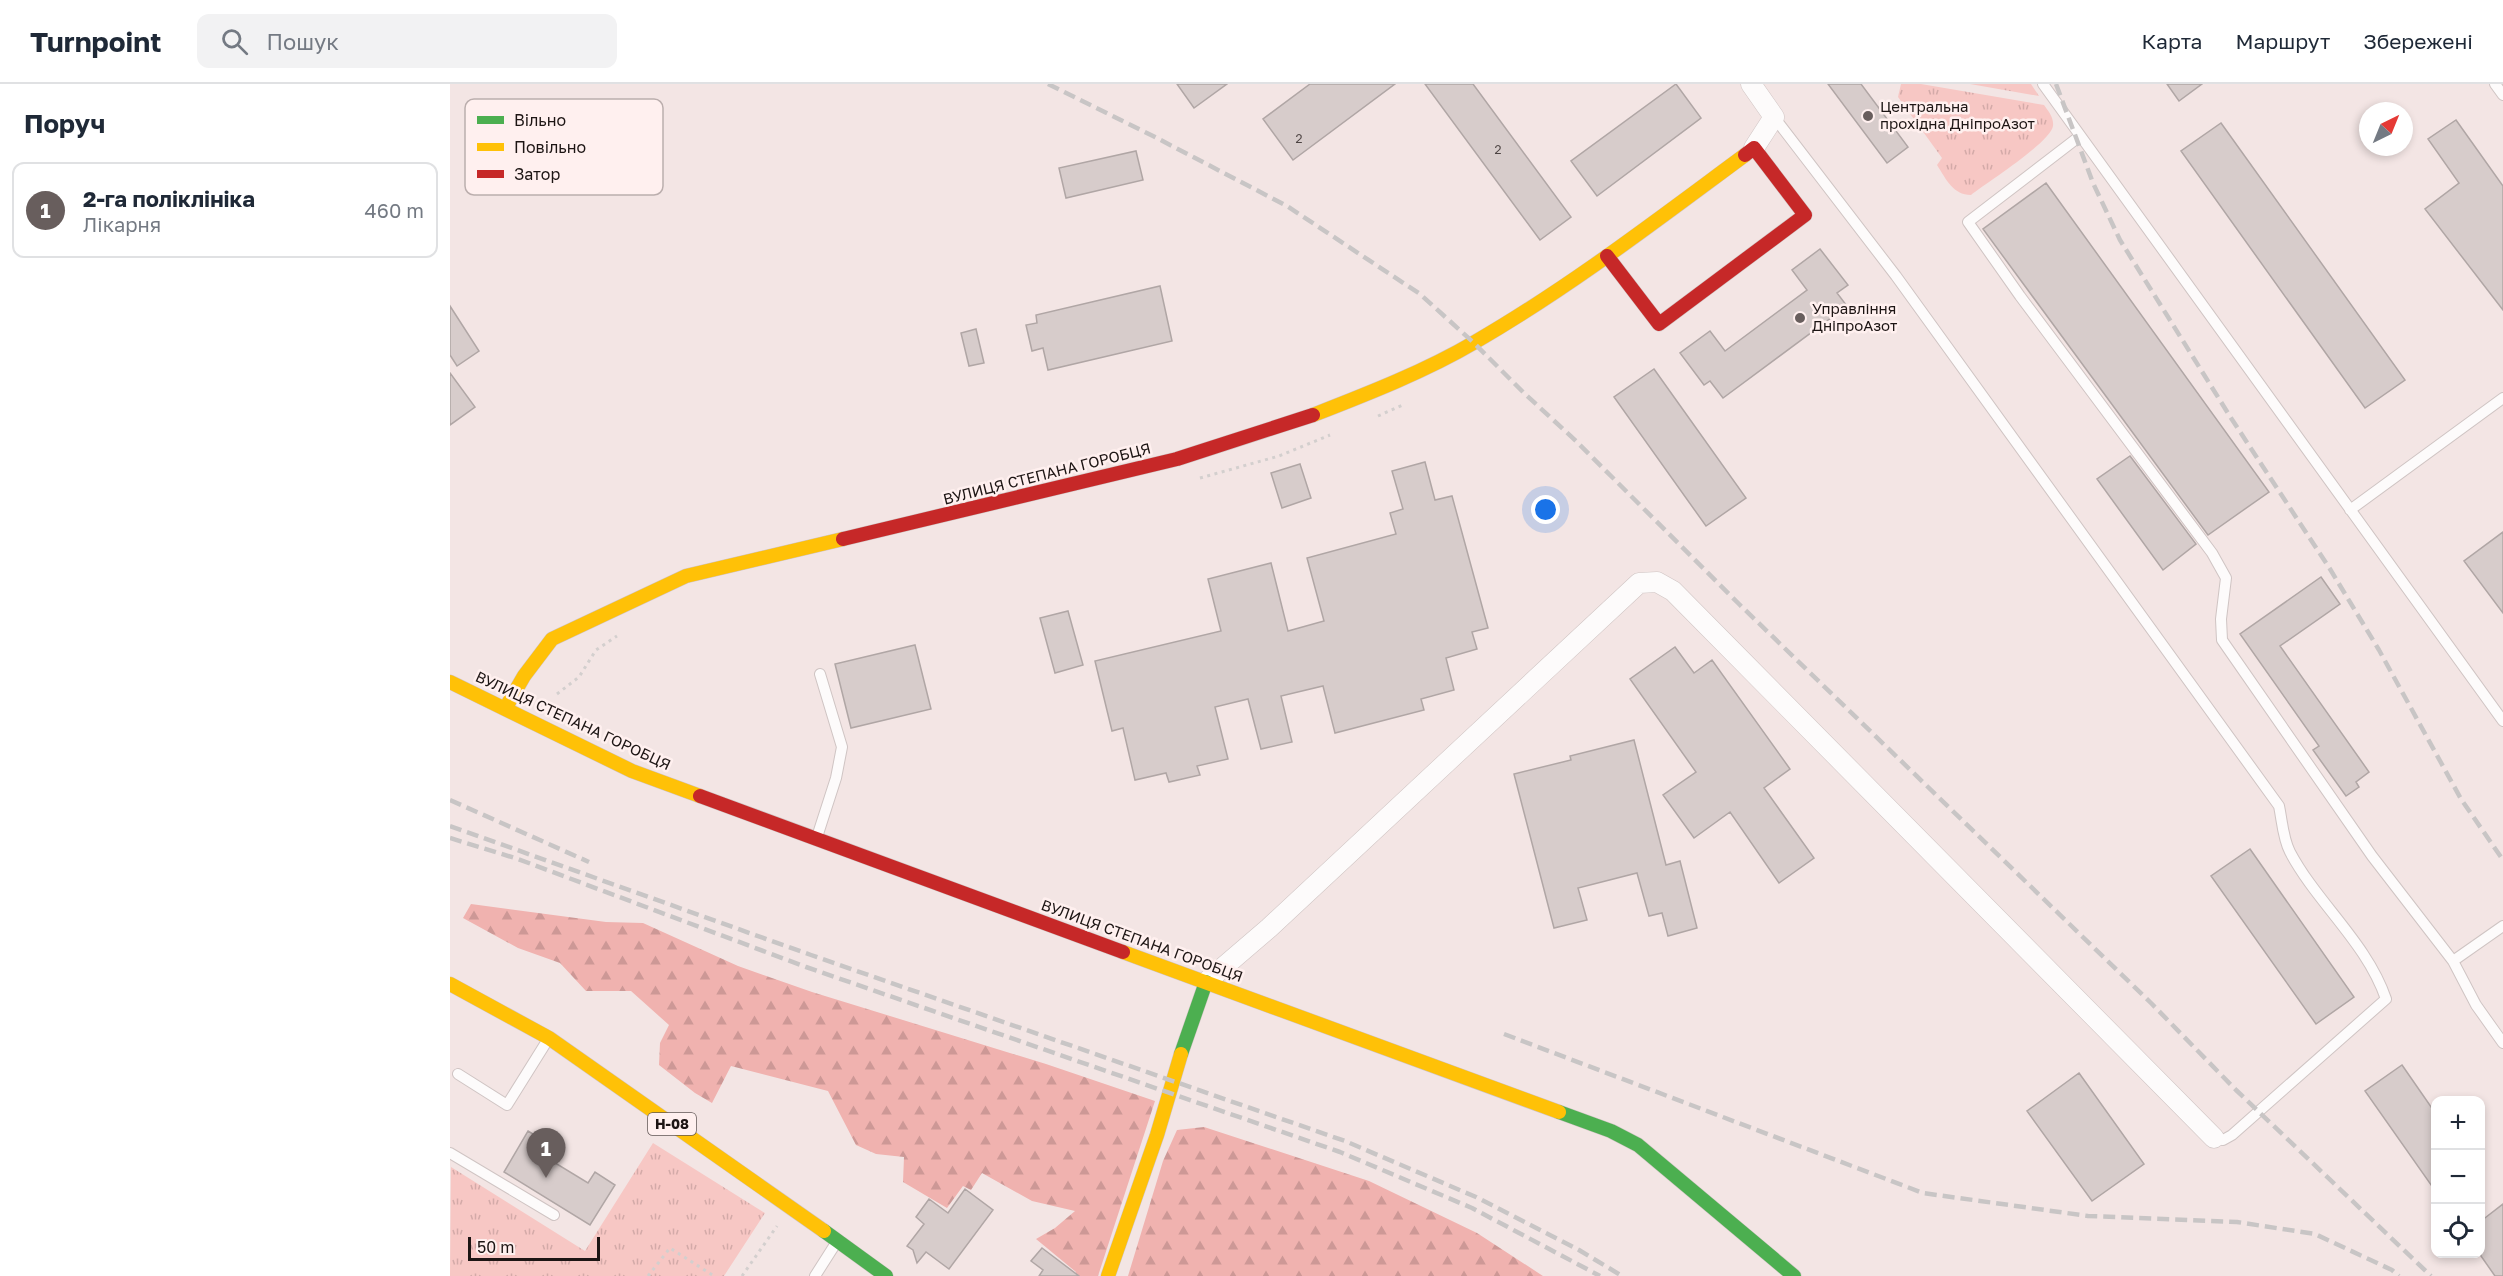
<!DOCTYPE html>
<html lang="uk">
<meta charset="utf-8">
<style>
:root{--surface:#fff;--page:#f2f2f3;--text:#1f2937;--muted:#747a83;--line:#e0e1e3;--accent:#685e5d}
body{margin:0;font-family:"Golos Text",sans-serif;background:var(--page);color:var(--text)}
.controls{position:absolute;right:18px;bottom:18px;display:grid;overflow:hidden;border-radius:12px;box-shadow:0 3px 9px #0003}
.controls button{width:54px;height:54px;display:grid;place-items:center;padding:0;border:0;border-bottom:2px solid var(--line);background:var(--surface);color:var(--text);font:30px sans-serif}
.compass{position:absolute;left:1909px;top:18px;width:54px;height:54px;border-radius:50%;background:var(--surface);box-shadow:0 3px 9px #0003;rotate:43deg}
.scale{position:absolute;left:18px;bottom:15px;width:132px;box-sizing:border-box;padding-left:6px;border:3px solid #1d1514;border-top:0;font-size:16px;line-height:21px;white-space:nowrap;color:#1d1514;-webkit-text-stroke:4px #fff0ef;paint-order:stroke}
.you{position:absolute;left:1096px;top:426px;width:21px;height:21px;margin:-15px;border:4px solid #fff;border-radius:50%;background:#1a73e8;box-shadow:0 0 0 9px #1a73e833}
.badge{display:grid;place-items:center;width:39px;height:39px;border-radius:50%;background:var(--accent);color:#fff;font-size:20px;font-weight:700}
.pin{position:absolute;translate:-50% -50px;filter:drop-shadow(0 2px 3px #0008)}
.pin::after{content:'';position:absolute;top:32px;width:21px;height:18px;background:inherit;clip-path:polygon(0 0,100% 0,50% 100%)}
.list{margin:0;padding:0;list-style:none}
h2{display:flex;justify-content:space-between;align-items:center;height:78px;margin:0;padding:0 24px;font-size:26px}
h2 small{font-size:20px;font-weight:400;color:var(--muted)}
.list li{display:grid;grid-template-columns:39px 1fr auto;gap:18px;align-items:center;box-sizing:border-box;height:96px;margin:0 12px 12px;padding:0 12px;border:2px solid var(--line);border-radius:12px}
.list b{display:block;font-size:22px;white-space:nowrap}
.list p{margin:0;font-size:20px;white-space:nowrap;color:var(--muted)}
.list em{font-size:20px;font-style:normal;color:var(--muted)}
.icon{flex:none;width:33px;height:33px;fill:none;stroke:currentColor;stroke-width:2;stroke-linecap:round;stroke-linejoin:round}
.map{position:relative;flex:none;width:2053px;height:1192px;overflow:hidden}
header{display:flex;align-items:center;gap:36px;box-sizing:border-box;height:84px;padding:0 30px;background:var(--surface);border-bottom:2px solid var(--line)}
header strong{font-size:28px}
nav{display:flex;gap:33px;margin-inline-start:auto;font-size:21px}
.search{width:420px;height:54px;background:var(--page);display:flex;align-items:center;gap:15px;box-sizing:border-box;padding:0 21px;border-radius:12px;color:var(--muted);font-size:22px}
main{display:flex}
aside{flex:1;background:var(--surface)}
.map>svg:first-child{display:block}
.grass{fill:url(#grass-tufts)}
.forest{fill:url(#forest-firs)}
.building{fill:#d7cccb;stroke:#b0a6a5;stroke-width:1.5}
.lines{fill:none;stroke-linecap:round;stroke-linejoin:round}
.lane-casing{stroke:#cfc4c3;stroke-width:12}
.street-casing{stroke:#cfc4c3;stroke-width:21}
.fast-casing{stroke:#cfc4c3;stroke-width:15}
.slow-casing{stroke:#cfc4c3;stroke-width:15}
.jam-casing{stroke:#cfc4c3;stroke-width:15}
.path{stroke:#d3cfce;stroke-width:3;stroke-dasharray:3 4.5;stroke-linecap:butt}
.lane{stroke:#fdfbfb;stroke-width:10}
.street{stroke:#fdfbfb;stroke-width:20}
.fast{stroke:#4caf50;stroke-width:14}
.slow{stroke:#ffc107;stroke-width:14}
.jam{stroke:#c62828;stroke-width:14}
.rail{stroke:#c8c5c5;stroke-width:4.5;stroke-dasharray:12 6;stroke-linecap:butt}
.poi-dot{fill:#685e5d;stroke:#fff0ef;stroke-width:2}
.labels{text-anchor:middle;stroke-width:5;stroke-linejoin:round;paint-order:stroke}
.number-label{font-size:12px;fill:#4c4342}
.shield{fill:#fff0ef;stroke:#615756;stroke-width:1.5}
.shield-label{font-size:14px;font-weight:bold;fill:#1d1514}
.poi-label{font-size:15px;fill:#1d1514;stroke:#fff0ef;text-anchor:start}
.street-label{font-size:15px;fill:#1d1514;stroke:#fff0ef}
.key{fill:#fff0ef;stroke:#bbaead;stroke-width:1.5}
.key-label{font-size:16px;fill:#1d1514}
</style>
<header>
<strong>Turnpoint</strong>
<div class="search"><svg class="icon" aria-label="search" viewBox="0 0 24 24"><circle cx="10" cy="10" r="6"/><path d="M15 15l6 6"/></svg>Пошук</div>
<nav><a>Карта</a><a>Маршрут</a><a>Збережені</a></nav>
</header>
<main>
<aside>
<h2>Поруч<small></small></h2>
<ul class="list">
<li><span class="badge">1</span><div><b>2-га поліклініка</b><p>Лікарня</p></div><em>460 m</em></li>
</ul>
</aside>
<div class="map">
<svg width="2053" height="1192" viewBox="0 0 2053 1192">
<defs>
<pattern id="grass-tufts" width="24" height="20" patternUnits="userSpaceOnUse" patternTransform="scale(1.5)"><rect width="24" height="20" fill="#f7c7c4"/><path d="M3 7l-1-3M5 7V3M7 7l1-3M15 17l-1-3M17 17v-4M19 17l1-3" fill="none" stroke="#d3aaa8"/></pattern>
<pattern id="forest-firs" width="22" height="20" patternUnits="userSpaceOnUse" patternTransform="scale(1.5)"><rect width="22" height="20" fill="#f0b2af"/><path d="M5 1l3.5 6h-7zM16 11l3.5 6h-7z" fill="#cd9896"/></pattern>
</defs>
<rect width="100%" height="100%" fill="#f3e5e4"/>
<path class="grass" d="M1451,0H1471L1594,21C1598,27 1604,33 1603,42C1601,58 1536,99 1521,111C1503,111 1496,95 1487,81L1492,74L1448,13Z
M1520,0H1581L1589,12Z
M203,1059L315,1129L274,1192H0L1,1083L135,1167Z"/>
<path class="forest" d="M21,820L156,838L193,839L288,882L362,908L596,980L705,1017L648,1192H625L626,1188L586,1155L605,1144L625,1127L582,1117L532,1089L521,1106L513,1102L497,1124L453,1098L454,1073L426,1070L406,1061L378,1007L281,982L262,1019L245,1009L209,981L210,959L219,941L181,907H136L110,879L68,864L13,834Z
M754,1043L919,1097L1027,1149L1093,1192H678L713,1077L727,1046Z"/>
<path class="building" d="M727,0H777L744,24Z
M860,0H945L843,76L813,35Z
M975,0H1023L1121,133L1090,156Z
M1226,0L1251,34L1147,112L1121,77Z
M1378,0H1411L1458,63L1437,79Z
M1717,0H1752L1729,17Z
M2006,36L2053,102V226L1975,125L2009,99L1978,55Z
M1771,39L1955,296L1915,324L1731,67Z
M686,67L693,96L616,114L609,84Z
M1596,99L1819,408L1758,451L1533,145Z
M1370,165L1398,201L1387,209L1397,222L1273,314L1260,297L1254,301L1230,269L1260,247L1275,267L1357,206L1342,186Z
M710,202L722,257L598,286L593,264L582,267L576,241L587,239L586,231Z
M0,222L29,267L7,282L0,271Z
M526,245L534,279L519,282L511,249Z
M1204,285L1296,414L1256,442L1164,313Z
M0,289L25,323L0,341Z
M1680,372L1746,460L1713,486L1647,395Z
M975,378L985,416L1002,412L1038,544L1022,548L1027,565L996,574L1004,606L971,615L974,626L885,649L873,602L831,612L842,658L811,665L798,615L765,623L778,675L747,682L750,691L719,698L716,689L685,696L673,644L662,647L645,577L771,547L758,495L821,479L838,547L874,537L857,474L946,450L940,429L953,425L942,387Z
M850,380L861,414L832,424L821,389Z
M2053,448V529L2014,477Z
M1871,493L1890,520L1830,562L1919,688L1906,698L1909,703L1896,712L1863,666L1869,662L1790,550Z
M618,527L633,581L605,589L590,534Z
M465,561L481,625L401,644L385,580Z
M1225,563L1244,589L1262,576L1340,685L1314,704L1364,774L1329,799L1280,728L1244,754L1213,711L1246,688L1180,595Z
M1184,656L1216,781L1230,777L1247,844L1218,852L1212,829L1199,832L1187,789L1128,804L1137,836L1104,844L1064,690L1121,676L1120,672Z
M1800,765L1904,913L1866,940L1761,792Z
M1952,981L1986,1030V1108L1915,1007Z
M1629,989L1694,1080L1642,1117L1577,1027Z
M78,1047L99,1060L92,1071L138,1099L145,1088L165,1101L140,1141L54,1088Z
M515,1105L543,1126L499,1185L476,1168L467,1179L463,1166L457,1162L474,1140L466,1133L479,1115L498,1129Z
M2053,1120V1192H2045L2031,1172V1137Z
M592,1164L629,1192H589L593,1186L581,1177Z"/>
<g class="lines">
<g class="lane-casing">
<path id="lane" d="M1593,0L2053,637
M2045,0L2053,11
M1324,33L1446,192L1829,722C1832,736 1833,755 1840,768C1867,819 1917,859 1936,915L1782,1051L1773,1056L1764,1054
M1630,52L1518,138L1570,212L1762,469L1776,494L1771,535L1772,556L1922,772L2003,877L2053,842
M1900,426L2053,314
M367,753L386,694L392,663L370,590
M2003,877L2026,921L2053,959
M8,990L57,1021L97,957
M0,1069L104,1131
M365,1192L386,1159"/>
</g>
<g class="street-casing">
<path id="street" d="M1301,0L1324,33L1304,64
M756,898L819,844L1189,499L1207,498L1223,507L1764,1054"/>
</g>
<g class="fast-casing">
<path id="fast" d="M731,970L756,898
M1109,1028L1161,1047L1188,1061L1344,1192
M374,1147L436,1192"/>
</g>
<g class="slow-casing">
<path id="slow" d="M863,331C917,310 976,287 1025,258C1120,203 1207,136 1295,71
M0,598L182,687L250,712
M55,625L74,592L102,555L236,492L393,455
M673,868L1109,1028
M0,900L99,954L374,1147
M658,1192L707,1051L731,970"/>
</g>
<g class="jam-casing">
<path id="jam" d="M1157,172L1209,240L1355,131L1304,64L1295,71
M393,455L727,375L863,331
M250,712L673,868"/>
</g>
<path class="path" d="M928,332L955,320
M750,394L829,372L880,351
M107,610L129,593L146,566L167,552
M198,1192L220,1164L264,1192
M292,1192L327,1142"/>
<use href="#lane" class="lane"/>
<use href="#street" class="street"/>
<use href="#fast" class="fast"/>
<use href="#slow" class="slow"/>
<use href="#jam" class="jam"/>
<path class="rail" d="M598,0L703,52L837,122L970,210L1024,259L1074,309L1126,357L1289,520L1701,919L1786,1006L1981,1192
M1606,0L1643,99L1670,156L1781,334L1880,485L1929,566L2011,715L2053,776
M0,716L139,778
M0,742L361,871L895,1057L1026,1113L1129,1166L1172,1192
M0,754L68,775L356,883L890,1068L1022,1124L1150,1192
M1054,950L1473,1109L1638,1132L1787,1138L1865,1150L1942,1186L1949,1192"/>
</g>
<g class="poi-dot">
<circle cx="1418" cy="32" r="6"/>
<circle cx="1350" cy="234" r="6"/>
</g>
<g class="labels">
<g class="number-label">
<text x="849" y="59">2</text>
<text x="1048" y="70">2</text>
</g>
<rect class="shield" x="198" y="1029" width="48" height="22" rx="4.5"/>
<g class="shield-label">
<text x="222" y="1045">Н-08</text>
</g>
<g class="poi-label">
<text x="1430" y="28">Центральна<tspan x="1430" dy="17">прохідна ДніпроАзот</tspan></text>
<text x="1362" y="230">Управління<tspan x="1362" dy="17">ДніпроАзот</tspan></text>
</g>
<g class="street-label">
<text transform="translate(597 390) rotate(-14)" y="5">ВУЛИЦЯ СТЕПАНА ГОРОБЦЯ</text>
<text transform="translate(123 637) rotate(25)" y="5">ВУЛИЦЯ СТЕПАНА ГОРОБЦЯ</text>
<text transform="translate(692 857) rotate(20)" y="5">ВУЛИЦЯ СТЕПАНА ГОРОБЦЯ</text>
</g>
</g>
<rect x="15" y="15" width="198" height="96" rx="9" class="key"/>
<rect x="27" y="32" width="27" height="8" fill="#4caf50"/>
<rect x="27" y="59" width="27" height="8" fill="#ffc107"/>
<rect x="27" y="86" width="27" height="8" fill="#c62828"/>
<g class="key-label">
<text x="64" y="42">Вільно</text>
<text x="64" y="69">Повільно</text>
<text x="64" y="96">Затор</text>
</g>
</svg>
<div class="controls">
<button>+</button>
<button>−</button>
<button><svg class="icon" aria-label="locate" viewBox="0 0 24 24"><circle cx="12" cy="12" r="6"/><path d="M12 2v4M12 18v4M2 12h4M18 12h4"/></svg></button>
</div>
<svg class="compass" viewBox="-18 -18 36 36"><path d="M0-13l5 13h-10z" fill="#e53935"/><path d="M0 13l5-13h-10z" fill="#747a83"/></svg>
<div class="scale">50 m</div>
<div class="you"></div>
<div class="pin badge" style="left:96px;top:1094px">1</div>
</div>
</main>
